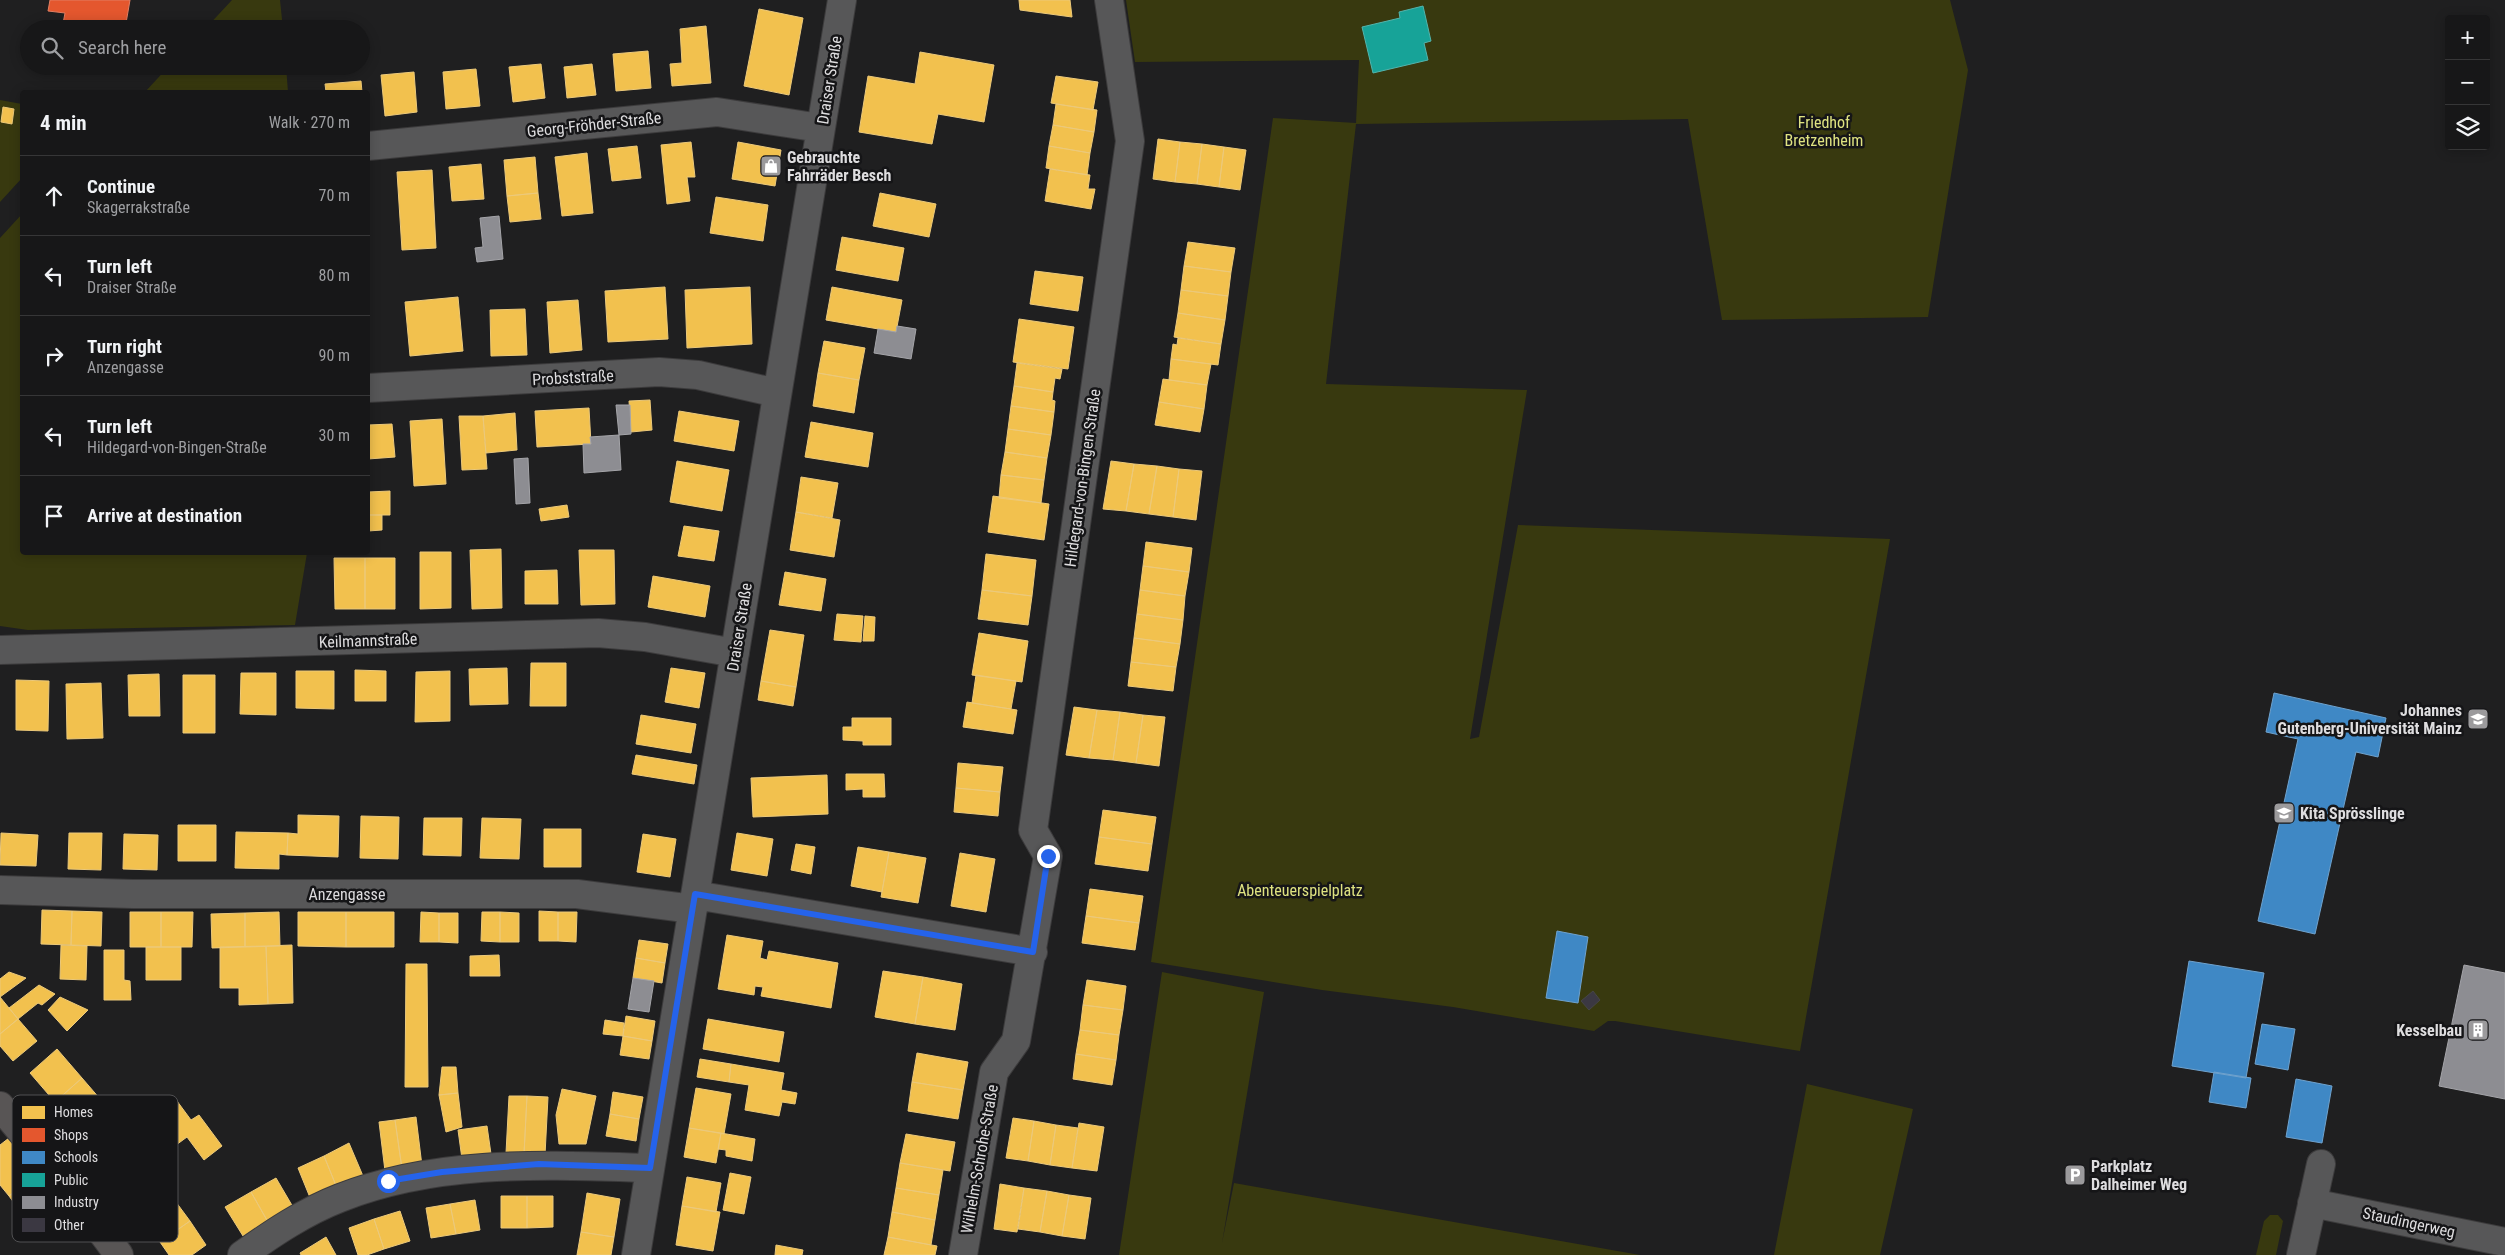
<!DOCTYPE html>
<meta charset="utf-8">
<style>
:root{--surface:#171718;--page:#202021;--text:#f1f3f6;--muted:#9e9fa2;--line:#363637}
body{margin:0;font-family:"Roboto Condensed",sans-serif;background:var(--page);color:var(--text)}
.controls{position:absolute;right:15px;top:15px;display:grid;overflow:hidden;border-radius:5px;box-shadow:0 2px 12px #0003}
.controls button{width:45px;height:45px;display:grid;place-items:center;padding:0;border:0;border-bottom:1px solid var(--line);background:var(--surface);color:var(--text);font:25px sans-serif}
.stop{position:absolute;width:15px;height:15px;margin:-11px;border:4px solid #2563eb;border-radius:50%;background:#fff}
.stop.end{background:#2563eb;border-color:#fff;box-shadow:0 1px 5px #0008}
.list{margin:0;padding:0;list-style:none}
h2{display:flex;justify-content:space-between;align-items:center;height:65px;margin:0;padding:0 20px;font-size:21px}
h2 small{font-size:16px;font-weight:400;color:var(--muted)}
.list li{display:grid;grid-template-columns:32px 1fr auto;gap:15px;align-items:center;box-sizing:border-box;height:80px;padding:0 20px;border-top:1px solid var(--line)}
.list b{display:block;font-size:19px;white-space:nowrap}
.list p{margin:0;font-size:16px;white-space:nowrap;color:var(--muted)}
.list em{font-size:16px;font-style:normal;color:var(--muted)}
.icon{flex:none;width:28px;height:28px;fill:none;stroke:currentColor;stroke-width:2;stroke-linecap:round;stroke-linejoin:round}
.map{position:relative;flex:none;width:2505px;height:1255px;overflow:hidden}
.search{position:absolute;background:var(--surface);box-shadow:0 2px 12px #0003;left:20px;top:20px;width:350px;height:55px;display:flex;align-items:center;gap:12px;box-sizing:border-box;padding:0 18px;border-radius:28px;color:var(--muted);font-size:19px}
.panel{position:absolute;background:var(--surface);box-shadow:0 2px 12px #0003;left:20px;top:90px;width:350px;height:465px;border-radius:5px}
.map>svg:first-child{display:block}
.green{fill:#38390f}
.homes{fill:#f2c14e;stroke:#ecc97a}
.shops{fill:#e4572e;stroke:#e27f63}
.schools{fill:#3f88c5;stroke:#6fa2cd}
.public{fill:#17a398;stroke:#53b4ad}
.industry{fill:#8d8d92;stroke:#a5a5a9}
.building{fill:#3b3842;stroke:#464646}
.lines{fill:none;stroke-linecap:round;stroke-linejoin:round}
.street-casing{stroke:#3c3b3c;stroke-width:30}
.secondary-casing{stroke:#3c3b3c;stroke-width:30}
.street{stroke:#575758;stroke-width:28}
.secondary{stroke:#585555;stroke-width:28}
.route{stroke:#2563eb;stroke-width:6}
.labels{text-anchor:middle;stroke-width:5;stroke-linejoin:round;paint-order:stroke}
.street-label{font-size:16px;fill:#dedddf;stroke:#151517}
.park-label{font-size:16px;fill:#dfe381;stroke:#151517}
.poi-label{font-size:16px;font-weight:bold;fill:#dedddf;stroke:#151517;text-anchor:start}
.key{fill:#151517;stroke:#515153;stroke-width:1}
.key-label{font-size:14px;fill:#dedddf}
</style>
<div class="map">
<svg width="2505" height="1255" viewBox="0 0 2505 1255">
<rect width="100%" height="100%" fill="#1f1f20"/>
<path class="green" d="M232,0H280L283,29H205Z
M1126,0H1950L1968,70L1928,317L1722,320L1688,119L1356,124L1326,384L1527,390L1470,739L1479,737L1518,525L1890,539L1800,1051L1615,1021H1608L1594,1031L1453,1007L1322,990L1151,962L1273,118L1356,123L1359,60L1135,62Z
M169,66H286L288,92H145Z
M0,100L22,104V178L0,202Z
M22,214V552L307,553L295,625L28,630L0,626V238Z
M1162,972L1264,992L1222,1243L1234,1183L1640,1255H1119Z
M1807,1084L1913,1109L1880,1255H1774Z
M2270,1215H2278L2283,1221L2276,1255H2256L2264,1221Z"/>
<path class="homes" d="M1019,0H1070L1072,17L1020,10Z
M759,9L803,18L789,95L744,86Z
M706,26L711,83L672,86L670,64L682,63L680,29Z
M648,51L651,88L616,91L613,54Z
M920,52L994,65L984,122L938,114L932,144L859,132L868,76L915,84Z
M541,64L545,98L513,102L509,67Z
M592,64L596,95L567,98L564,67Z
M476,69L480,106L446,109L443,72Z
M414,72L417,112L385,116L381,75Z
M1056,76L1098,82L1093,110L1051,103Z
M361,81L362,92H326L325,84Z
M1056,104L1097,110L1094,132L1053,125Z
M3,107L14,109L12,124L1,122Z
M1053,125L1094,132L1090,153L1049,146Z
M1158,139L1180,142L1175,182L1153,179Z
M691,142L695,177H687L690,201L667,204L661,145Z
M738,142L781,150L775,186L732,179Z
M1180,142L1202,144L1197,184L1175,182Z
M1202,144L1224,147L1219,187L1197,184Z
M637,146L641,178L612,181L608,149Z
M1049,146L1090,153L1087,175L1046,168Z
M1224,147L1246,150L1240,190L1219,187Z
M587,153L593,213L562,216L555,157Z
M535,157L538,193L507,196L504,160Z
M481,164L484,199L452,201L449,167Z
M1050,169L1090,175L1088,189H1095L1091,209L1045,201Z
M432,170L436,248L402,250L397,172Z
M538,193L541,219L510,222L507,196Z
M880,193L936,204L929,237L873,226Z
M716,197L768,205L763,241L710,233Z
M842,237L904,248L898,281L836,270Z
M1188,242L1235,248L1231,272L1184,266Z
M1184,266L1231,272L1228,296L1181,290Z
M1035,271L1083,277L1078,311L1030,304Z
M665,287L668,339L608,342L605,291Z
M750,287L752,344L687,348L685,290Z
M832,287L902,300L896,332L826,320Z
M1181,290L1228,296L1225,320L1178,313Z
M458,297L463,351L410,356L405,302Z
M578,300L582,350L550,353L547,302Z
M525,309L527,355L491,356L490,310Z
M1178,313L1225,320L1221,344L1174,337Z
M1019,319L1074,327L1068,369L1013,362Z
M1178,338L1221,344L1218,365L1171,359L1173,344L1177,345Z
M824,341L865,348L859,380L818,373Z
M1171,359L1211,364L1207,385L1169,380Z
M1017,363L1062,369L1060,379L1055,378L1053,392L1014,386Z
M818,373L859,380L854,413L813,406Z
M1163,379L1207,385L1204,409L1159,402Z
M1014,386L1053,392L1052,400L1055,401L1054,412L1011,406Z
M650,400L652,430L631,432L629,401Z
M1159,402L1204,409L1200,432L1155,425Z
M1011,406L1054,412L1051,435L1008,429Z
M589,408L591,444L537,447L535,411Z
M679,411L739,421L734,451L674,441Z
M515,413L517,450L486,453L483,416Z
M459,416H483L487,469L462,470Z
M442,419L446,484L414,486L410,421Z
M811,422L873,433L868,467L805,457Z
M392,424L395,457L368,459V425Z
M1008,429L1051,435L1047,458L1005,452Z
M1005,452L1047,458L1044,480L1001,475Z
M677,461L729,470L722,511L670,502Z
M1111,461L1134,464L1126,511L1103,509Z
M1134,464L1157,466L1149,514L1126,511Z
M1157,466L1179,469L1173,517L1149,514Z
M1179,469L1202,471L1196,520L1173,517Z
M1001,475L1044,480L1041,503L999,498Z
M801,477L838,483L832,518L796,512Z
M390,491V515H368V492Z
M993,496L1049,504L1044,540L988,532Z
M567,505L569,517L541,521L539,509Z
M796,512L840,520L834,557L790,550Z
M368,515H382V530L368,531Z
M684,526L719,531L714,561L678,556Z
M1146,542L1192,548L1189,572L1143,566Z
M501,549L502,608L472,609L470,550Z
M579,550H614L615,604L581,605Z
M420,552H451V608L420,609Z
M986,554L1036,560L1032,596L982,590Z
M334,558H365V609H335Z
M365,558H395V609H365Z
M1143,566L1189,572L1185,596L1140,590Z
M557,570L558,604H525V571Z
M785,572L826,579L821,611L779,605Z
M653,576L710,586L705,617L648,607Z
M982,590L1032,596L1028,625L978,619Z
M1140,590L1185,596L1183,620L1137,614Z
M837,614L863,616L861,642L834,640Z
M1137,614L1183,620L1180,644L1134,638Z
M865,616L875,617L874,641H863Z
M770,630L804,635L796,687L761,681Z
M979,633L1028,641L1022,682L972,675Z
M1134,638L1180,644L1176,667L1131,662Z
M1131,662L1176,667L1173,691L1128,686Z
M531,663H566V706H530Z
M507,668L508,704L470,705L469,669Z
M671,668L705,673L699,708L665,702Z
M355,670L386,671V701H355Z
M296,671H334V709L296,708Z
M450,671V721L415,722L416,672Z
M241,673H276V715L240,714Z
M159,674L160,716H129L128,675Z
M183,675H215V733H183Z
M976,675L1016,681L1011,709L972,703Z
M16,680L49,681L48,731L16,730Z
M761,681L796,687L793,706L758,700Z
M101,683L103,738L67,739L66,684Z
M967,702L1017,710L1013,734L963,727Z
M1074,707L1097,710L1089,758L1066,755Z
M1097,710L1120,712L1113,760L1089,758Z
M1120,712L1143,715L1136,763L1113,760Z
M641,715L696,724L691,753L636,744Z
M1143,715L1165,717L1159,766L1136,763Z
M852,718H891V745H863V741L843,740V727H852Z
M636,755L697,765L694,784L632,774Z
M958,763L1003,767L1000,792L956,788Z
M846,774H884L885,797H863V789L846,790Z
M827,775L828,814L753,817L751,778Z
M956,788L1000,792L998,816L954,812Z
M1103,810L1156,817L1152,844L1099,837Z
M298,815L339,816L338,857L287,855L288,833L298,834Z
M361,816L399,817L398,859L360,858Z
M424,818H462L461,856L423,855Z
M482,818L521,819L519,859L480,858Z
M178,825H216V861H178Z
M544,829H581V867H544Z
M236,832L288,833L287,855L279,854V869L235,868Z
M1,833L38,835L36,866L0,865Z
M69,833H102L101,870L68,869Z
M737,833L773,839L767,876L731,870Z
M124,834L158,835L157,870L123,869Z
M643,834L676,839L670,877L637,872Z
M1099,837L1152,844L1148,871L1095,864Z
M796,844L815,847L811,874L791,870Z
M858,847L889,852L882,892L851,886Z
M889,852L926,858L918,903L881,897Z
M960,853L995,859L986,912L951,906Z
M1090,889L1143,896L1139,923L1086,916Z
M42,910L72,911L71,945L41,944Z
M72,911L102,912L101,946L71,945Z
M539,911L558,912V941H539Z
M130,912H161V947H130Z
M161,912H193L192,947H161Z
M279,912L280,946L245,947V913Z
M298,912H346V947L298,946Z
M346,912H394V947H346Z
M421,912L439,913V942H420Z
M482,912H500V942L481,941Z
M500,912L519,913V942H500Z
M558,912H577L576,942L558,941Z
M245,913V947L212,948L211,914Z
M439,913H458V943L439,942Z
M1086,916L1139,923L1135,950L1082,943Z
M727,935L763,941L760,958L767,960L769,951L838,963L831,1008L761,996L763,987L755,986L754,995L718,989Z
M639,940L668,944L665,963L636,958Z
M61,945L87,946L86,980L60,979Z
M292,945L293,1003L268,1004L266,946Z
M266,946L268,1004L239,1005V988H220V947Z
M146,947H181V980H146Z
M104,950H124V980L130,981L131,1000H104Z
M499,955L500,976H470V956Z
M636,958L665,963L662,983L633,978Z
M406,964H427L428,1087H405Z
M883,971L923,977L915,1024L875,1017Z
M9,972L26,978L0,997V979Z
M923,977L962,984L955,1030L915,1024Z
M1087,980L1126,986L1123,1010L1083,1005Z
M39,985L55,994L42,1005L38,1003L18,1019L9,1008Z
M0,997L18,1019L0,1034Z
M60,997L88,1010L67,1031L48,1010Z
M1083,1005L1123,1010L1119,1035L1080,1030Z
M626,1016L655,1021L652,1041L623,1036Z
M18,1019L37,1041L13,1061L0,1046V1034Z
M708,1019L784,1032L779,1062L703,1049Z
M605,1020L624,1023L623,1036L603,1034Z
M1080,1030L1119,1035L1116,1060L1076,1054Z
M623,1036L652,1041L649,1059L620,1055Z
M57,1049L82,1078L55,1102L30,1073Z
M917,1053L968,1062L963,1090L912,1082Z
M1076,1054L1116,1060L1112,1085L1073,1079Z
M700,1059L731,1064L729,1082L697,1077Z
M731,1064L784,1073L781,1090L797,1093L795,1104L782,1102L779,1116L745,1110L749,1085L729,1082Z
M442,1067H456L458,1093L439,1095Z
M82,1078L107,1107L80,1131L55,1102Z
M912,1082L963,1090L958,1119L908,1111Z
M696,1088L731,1094L724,1134L689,1128Z
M562,1089L596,1096L586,1144H559L556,1115Z
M613,1092L643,1097L639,1119L610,1114Z
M458,1093L462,1127L446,1132L439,1095Z
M509,1096H527L524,1154L506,1153Z
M527,1096L548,1097L545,1155L524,1154Z
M177,1101L191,1120L199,1115L222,1146L204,1160L187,1137L146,1167L125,1139Z
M610,1114L639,1119L636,1141L606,1136Z
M416,1117L422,1166L402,1169L395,1120Z
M1013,1118L1034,1121L1028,1161L1006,1158Z
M395,1120L402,1169L385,1171L379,1122Z
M1034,1121L1056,1125L1050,1165L1028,1161Z
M1079,1123L1104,1127L1097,1171L1072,1168Z
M1056,1125L1078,1128L1072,1168L1050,1165Z
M487,1126L491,1154L462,1159L458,1130Z
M689,1128L721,1133L716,1163L684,1157Z
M721,1133L755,1139L752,1161L726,1156V1150L718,1149Z
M906,1134L955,1142L950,1171L900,1163Z
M9,1138L37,1175L9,1196L0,1185V1145Z
M349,1143L363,1176L337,1188L324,1156Z
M324,1156L337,1188L311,1200L298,1168Z
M900,1163L943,1170L939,1195L896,1188Z
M730,1173L751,1177L744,1214L723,1210Z
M37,1175L64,1212L36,1233L9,1196Z
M687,1177L721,1183L716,1212L682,1206Z
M276,1178L293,1207L268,1222L251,1192Z
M1000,1184L1024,1188L1017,1232L994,1229Z
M896,1188L939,1195L935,1220L892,1212Z
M1024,1188L1047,1191L1040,1232L1018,1229Z
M1047,1191L1069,1195L1062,1236L1040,1232Z
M251,1192L268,1222L243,1236L225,1207Z
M587,1193L620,1199L614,1237L581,1232Z
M1069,1195L1091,1198L1085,1239L1062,1236Z
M501,1196H527V1228H501Z
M527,1196H553V1227L527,1228Z
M173,1198L190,1221L160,1242L143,1219Z
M475,1200L480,1230L456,1234L450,1204Z
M450,1204L456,1234L431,1238L426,1208Z
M682,1206L720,1212L713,1251L676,1245Z
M400,1211L410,1241L384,1249L374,1219Z
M892,1212L935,1220L931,1245L888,1237Z
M374,1219L384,1249L367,1255H358L349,1228Z
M190,1221L206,1245L192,1255H169L160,1242Z
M581,1232L614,1237L611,1255H577Z
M326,1237L336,1255H301L300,1253Z
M888,1237L937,1246L935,1255H884Z
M776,1245L803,1250L802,1255H775Z"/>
<path class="shops" d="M50,0H130L125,29H62L65,13L48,11Z"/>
<path class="schools" d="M2274,693L2386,718L2378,757L2356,752L2315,934L2258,921L2298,739L2266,732Z
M1557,931L1588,937L1578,1003L1546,998Z
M2189,961L2264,973L2246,1078L2172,1066Z
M2262,1024L2295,1029L2288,1070L2255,1064Z
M2214,1072L2251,1078L2246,1108L2209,1102Z
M2296,1079L2332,1086L2322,1143L2286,1137Z"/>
<path class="public" d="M1423,6L1431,41L1424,43L1428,60L1373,73L1362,27L1400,18L1399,12Z"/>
<path class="industry" d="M499,216L503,259L477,262L475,248L483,247L480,218Z
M897,326L916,329L911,359L874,353L878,329L896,332Z
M616,405H630L631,434L619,435Z
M619,435L621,470L584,473L583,444H591L590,437Z
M528,458L530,503L516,504L514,459Z
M2464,965L2505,973V1099L2439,1086Z
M633,978L654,981L649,1012L628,1009Z"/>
<path class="building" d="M1593,991L1600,1000L1589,1010L1581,1001Z"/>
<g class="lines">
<g class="street-casing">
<path id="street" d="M368,146L717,112L820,128
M368,388L659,372L698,375L777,393
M0,650L598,633L645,637L735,653
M0,890L133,894H577L693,909
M695,895L1033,952
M2312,1203L2505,1242
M242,1255C273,1233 304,1212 340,1198C438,1159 546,1165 650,1168
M636,1255L842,0
M963,1255L994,1072L1016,1041L1048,856L1033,830L1130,141L1109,0
M2301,1255L2321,1164"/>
</g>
<g class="secondary-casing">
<path id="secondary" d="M0,1106L75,1196L119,1255"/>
</g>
<use href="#street" class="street"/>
<use href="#secondary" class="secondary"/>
</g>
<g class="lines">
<path class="route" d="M388,1181L442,1172L539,1164L650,1168L695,894L1033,952L1048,856"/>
</g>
<defs>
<g id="shop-square" transform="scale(1.125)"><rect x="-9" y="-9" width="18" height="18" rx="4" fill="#9b9a9c" stroke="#151517"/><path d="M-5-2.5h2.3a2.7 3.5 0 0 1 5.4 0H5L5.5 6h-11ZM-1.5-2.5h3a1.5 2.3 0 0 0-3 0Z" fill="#fff"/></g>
<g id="university-square" transform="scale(1.125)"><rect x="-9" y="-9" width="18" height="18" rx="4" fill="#9b9a9c" stroke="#151517"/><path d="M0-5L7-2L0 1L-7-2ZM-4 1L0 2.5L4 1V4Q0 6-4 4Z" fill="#fff"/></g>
<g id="school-square" transform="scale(1.125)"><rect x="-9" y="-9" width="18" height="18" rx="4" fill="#9b9a9c" stroke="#151517"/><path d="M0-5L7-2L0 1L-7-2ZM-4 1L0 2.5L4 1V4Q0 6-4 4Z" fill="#fff"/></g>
<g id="building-square" transform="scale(1.125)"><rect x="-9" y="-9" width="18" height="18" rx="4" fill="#9b9a9c" stroke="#151517"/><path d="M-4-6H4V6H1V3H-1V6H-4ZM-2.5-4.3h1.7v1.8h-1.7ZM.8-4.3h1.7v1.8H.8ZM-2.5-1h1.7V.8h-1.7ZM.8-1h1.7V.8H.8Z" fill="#fff"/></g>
<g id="parking-square" transform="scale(1.125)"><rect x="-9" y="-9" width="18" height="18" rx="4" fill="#9b9a9c" stroke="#151517"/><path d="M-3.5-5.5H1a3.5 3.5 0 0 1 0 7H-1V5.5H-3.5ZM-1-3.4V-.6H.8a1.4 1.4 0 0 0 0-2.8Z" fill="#fff"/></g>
</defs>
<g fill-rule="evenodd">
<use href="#shop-square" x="771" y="166"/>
<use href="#university-square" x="2478" y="719"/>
<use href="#school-square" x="2284" y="813"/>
<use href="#building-square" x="2478" y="1030"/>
<use href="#parking-square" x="2075" y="1175"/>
</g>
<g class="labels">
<g class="street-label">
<text transform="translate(829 80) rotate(-81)" y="6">Draiser Straße</text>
<text transform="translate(594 124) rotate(-6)" y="6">Georg-Fröhder-Straße</text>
<text transform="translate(573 377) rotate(-3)" y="6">Probststraße</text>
<text transform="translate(1082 478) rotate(-82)" y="6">Hildegard-von-Bingen-Straße</text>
<text transform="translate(739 627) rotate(-81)" y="6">Draiser Straße</text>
<text transform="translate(368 640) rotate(-2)" y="6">Keilmannstraße</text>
<text x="347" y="900">Anzengasse</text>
<text transform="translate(979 1159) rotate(-80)" y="6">Wilhelm-Schrohe-Straße</text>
<text transform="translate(2409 1222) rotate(12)" y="6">Staudingerweg</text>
</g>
<g class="park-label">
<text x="1824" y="128">Friedhof<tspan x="1824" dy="18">Bretzenheim</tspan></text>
<text x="1300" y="896">Abenteuerspielplatz</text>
</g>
<g class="poi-label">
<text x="787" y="163">Gebrauchte<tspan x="787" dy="18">Fahrräder Besch</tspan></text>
<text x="2462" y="716" text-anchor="end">Johannes<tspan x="2462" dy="18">Gutenberg-Universität Mainz</tspan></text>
<text x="2300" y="819">Kita Sprösslinge</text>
<text x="2462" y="1036" text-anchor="end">Kesselbau</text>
<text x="2091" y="1172">Parkplatz<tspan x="2091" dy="18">Dalheimer Weg</tspan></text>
</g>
</g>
<rect x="12" y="1095" width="166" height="147" rx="8" class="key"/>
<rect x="22" y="1106" width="23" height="13" fill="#f2c14e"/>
<rect x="22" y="1128" width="23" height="14" fill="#e4572e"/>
<rect x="22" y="1151" width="23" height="13" fill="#3f88c5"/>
<rect x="22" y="1173" width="23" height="14" fill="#17a398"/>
<rect x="22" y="1196" width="23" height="13" fill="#8d8d92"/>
<rect x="22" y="1218" width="23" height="14" fill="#3b3842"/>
<g class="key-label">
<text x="54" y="1117">Homes</text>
<text x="54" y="1140">Shops</text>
<text x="54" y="1162">Schools</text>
<text x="54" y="1185">Public</text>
<text x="54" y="1207">Industry</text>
<text x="54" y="1230">Other</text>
</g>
</svg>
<div class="controls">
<button>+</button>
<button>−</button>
<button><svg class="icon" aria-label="layers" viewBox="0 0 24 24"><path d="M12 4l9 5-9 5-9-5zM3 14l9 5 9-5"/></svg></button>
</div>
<div class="stop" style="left:388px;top:1181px"></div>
<div class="stop end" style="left:1048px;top:856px"></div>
<div class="search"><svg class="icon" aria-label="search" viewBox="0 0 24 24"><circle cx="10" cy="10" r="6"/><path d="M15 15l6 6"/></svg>Search here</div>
<section class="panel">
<h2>4 min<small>Walk · 270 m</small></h2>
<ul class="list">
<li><svg class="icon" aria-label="ahead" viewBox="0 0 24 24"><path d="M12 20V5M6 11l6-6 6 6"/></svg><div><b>Continue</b><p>Skagerrakstraße</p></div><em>70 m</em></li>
<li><svg class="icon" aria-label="left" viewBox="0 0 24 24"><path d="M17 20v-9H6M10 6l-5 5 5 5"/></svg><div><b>Turn left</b><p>Draiser Straße</p></div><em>80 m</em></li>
<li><svg class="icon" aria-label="right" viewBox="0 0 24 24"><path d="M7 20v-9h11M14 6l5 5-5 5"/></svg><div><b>Turn right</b><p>Anzengasse</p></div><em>90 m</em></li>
<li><svg class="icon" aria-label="left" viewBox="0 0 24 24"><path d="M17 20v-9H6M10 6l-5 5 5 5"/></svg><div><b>Turn left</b><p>Hildegard-von-Bingen-Straße</p></div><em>30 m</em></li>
<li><svg class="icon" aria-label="arrive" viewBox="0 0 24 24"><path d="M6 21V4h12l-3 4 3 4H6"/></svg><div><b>Arrive at destination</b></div></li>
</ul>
</section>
</div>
